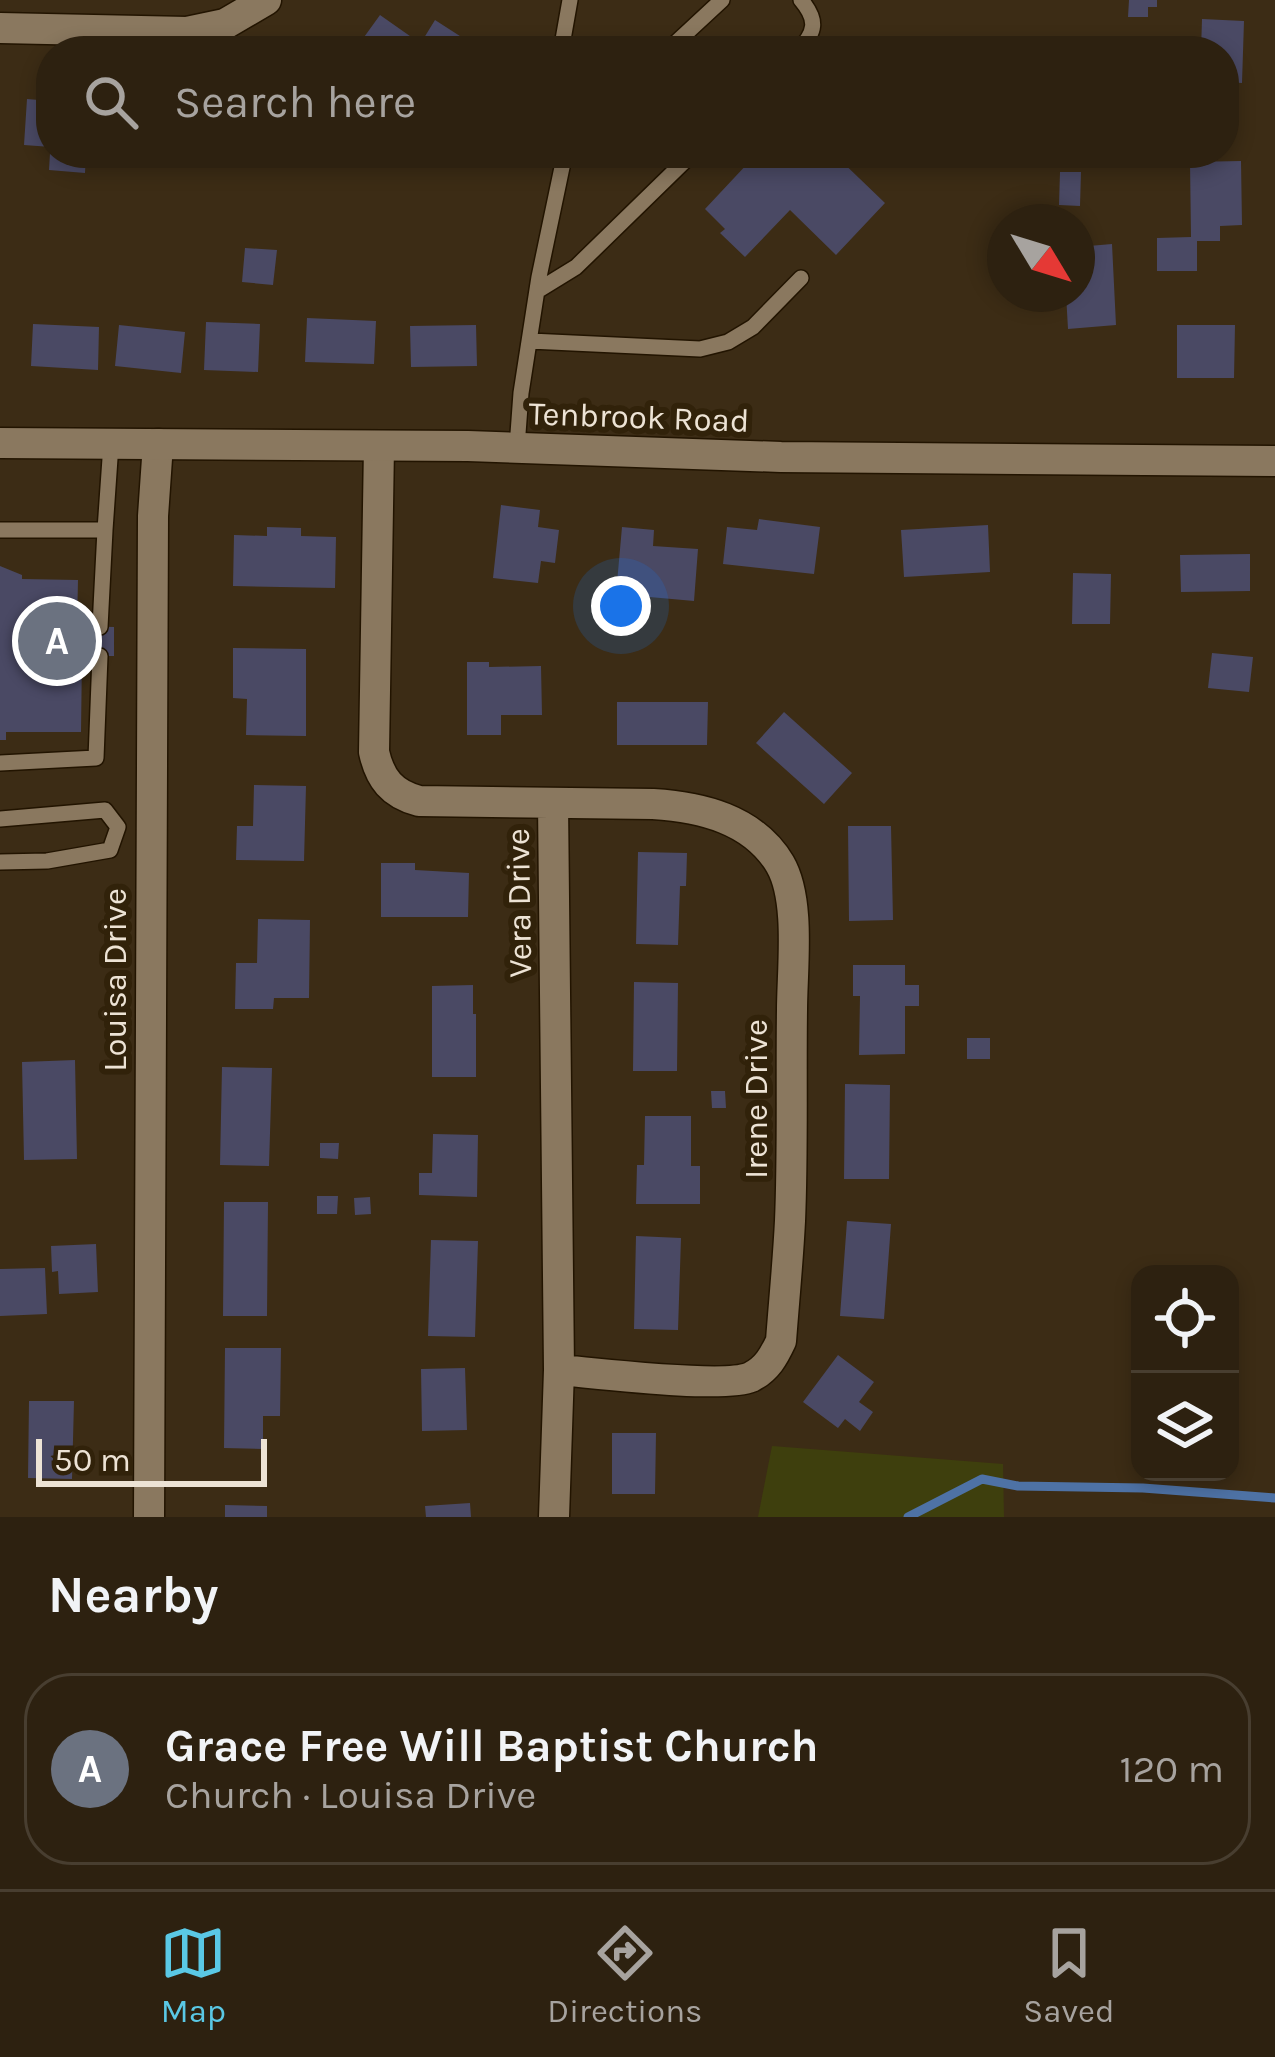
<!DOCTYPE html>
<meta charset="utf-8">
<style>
:root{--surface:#2d2110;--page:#392e1e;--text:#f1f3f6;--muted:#a7a39f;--line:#483e30;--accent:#5ac8e5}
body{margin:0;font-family:Karla,sans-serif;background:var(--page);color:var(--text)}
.controls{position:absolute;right:36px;bottom:36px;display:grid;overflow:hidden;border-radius:24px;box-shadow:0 6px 18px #0003}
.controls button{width:108px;height:108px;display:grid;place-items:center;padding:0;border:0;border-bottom:3px solid var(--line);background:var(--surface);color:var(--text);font:60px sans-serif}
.compass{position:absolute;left:987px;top:204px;width:108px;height:108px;border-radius:50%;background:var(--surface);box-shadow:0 6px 18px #0003;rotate:128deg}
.scale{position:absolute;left:36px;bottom:30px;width:231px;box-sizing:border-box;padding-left:12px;border:6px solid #ede3d5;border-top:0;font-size:33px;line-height:42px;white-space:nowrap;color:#ede3d5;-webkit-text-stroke:9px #31220a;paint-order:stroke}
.you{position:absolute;left:621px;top:606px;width:42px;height:42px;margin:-30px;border:9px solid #fff;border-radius:50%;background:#1a73e8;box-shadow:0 0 0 18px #1a73e833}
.badge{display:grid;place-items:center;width:78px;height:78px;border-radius:50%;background:var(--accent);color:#fff;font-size:39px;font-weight:700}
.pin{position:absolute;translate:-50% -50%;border:6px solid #fff;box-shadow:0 3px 12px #0006}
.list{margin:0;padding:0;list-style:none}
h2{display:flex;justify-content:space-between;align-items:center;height:156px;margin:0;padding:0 48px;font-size:51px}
h2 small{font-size:39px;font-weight:400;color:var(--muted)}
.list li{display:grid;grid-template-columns:78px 1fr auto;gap:36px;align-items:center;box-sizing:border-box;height:192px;margin:0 24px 24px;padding:0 24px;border:3px solid var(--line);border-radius:48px}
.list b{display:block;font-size:45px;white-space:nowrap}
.list p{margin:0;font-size:39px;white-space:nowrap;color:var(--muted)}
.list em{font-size:39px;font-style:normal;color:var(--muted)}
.icon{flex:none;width:66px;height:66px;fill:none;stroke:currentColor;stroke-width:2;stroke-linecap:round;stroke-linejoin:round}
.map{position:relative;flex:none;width:1275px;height:1517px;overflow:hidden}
.search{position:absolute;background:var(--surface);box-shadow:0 6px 18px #0003;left:36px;right:36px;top:36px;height:132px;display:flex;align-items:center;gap:30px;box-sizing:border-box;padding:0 42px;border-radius:48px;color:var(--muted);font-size:45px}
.sheet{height:372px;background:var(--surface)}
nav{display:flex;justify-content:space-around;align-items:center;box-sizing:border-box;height:168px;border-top:3px solid var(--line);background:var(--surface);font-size:33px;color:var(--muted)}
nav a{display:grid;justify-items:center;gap:6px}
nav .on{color:var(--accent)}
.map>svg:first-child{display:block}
.green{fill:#3e3f0d}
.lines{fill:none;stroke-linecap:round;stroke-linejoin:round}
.stream{stroke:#4e72a5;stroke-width:9}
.building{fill:#4a4964}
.service-casing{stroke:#221400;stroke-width:18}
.minor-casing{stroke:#221400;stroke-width:33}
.tertiary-casing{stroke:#221400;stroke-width:33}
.service{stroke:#8a785f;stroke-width:15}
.minor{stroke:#8a785f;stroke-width:30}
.tertiary{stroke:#8a785f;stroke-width:30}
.labels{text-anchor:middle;stroke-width:12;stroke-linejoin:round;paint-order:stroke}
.street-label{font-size:33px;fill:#ede3d5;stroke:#31220a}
</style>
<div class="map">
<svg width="1275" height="1517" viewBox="0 0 1275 1517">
<rect width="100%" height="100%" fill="#3c2c15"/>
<path class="green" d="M772,1446L1003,1464L1004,1517H758Z"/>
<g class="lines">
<path class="stream" d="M908,1517L982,1479L1018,1486L1143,1488L1275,1498"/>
</g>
<path class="building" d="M1129,0H1157V7H1148V17H1128Z
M380,15L417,41L409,51H354Z
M1202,19L1244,21L1242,83L1224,82V51H1201Z
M435,20L463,38L455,51H427L419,46Z
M27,99L51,101V147L24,145Z
M50,153H86L85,173L49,170Z
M122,153H157V163L121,161Z
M740,153H833L885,203L836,255L790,210L745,257L720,233L725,229L705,209L749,162Z
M1241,161L1242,225L1220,226V241H1197V271H1157V238L1191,237L1190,162Z
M1060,172H1081L1080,206L1059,205Z
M1112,244L1116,325L1068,329L1066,294H1077V247Z
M245,248L277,250L273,285L242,282Z
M307,318L376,321L374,364L305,362Z
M206,322L260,324L258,372L204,370Z
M33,324L99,327L98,370L31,366Z
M119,325L185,332L181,373L115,366Z
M476,325L477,366L411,367L410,326Z
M1177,325H1235L1234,378H1177Z
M501,505L540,510L538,527L559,530L555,563L541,561L538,583L493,578Z
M759,519L820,527L814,574L723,564L727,527L757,530Z
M988,525L990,572L904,577L901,530Z
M267,527L301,528V536L336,537L335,588L233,586L234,535L267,536Z
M622,527L654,530L653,546L698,549L694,601L616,594Z
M1250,554V591L1181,592L1180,555Z
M0,566L22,575V579L78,580L77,626L114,627V656H82L81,732H6V740H0Z
M1073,573L1111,574L1110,624H1072Z
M233,648L306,649V736L246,735L247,699L233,698Z
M1212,653L1253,657L1249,692L1208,688Z
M467,662H489V667L541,666L542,715H501V735H467Z
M617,702H708L707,745H617Z
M784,712L852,773L824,804L756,743Z
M254,785L306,786L304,861L236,860L237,826H253Z
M848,826H891L893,920L849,921Z
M638,852L687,853L686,886H680L678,945L636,944Z
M381,863H415V870L469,873L468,917H381Z
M258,919L310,920L309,998H274L273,1009H235L236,963H257Z
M853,965H905V985H919V1006H905V1054L859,1055L860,996H853Z
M634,982L678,983L677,1071H633Z
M473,985V1014H476V1077H432V986Z
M967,1038H990V1059H967Z
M75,1060L77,1159L24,1160L22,1062Z
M222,1067L272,1068L269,1166L220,1165Z
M845,1084L890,1085L889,1179H844Z
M711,1091H725L726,1108H712Z
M645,1116H691V1166H700V1204H636L637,1165H644Z
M433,1134L478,1135L477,1197L419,1195V1173H432Z
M320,1143H339L338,1159L320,1158Z
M317,1196H338L337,1214H317Z
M370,1197L371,1214L355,1215L354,1198Z
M224,1202H268L267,1316H223Z
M847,1221L891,1224L884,1319L840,1316Z
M636,1236L681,1238L678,1330L634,1329Z
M431,1240L478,1241L475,1337L428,1336Z
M96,1244L98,1292L59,1294L58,1271L52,1272L51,1246Z
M45,1268L47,1314L0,1316V1269Z
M225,1348H281L280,1416H263V1449L224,1448Z
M838,1355L874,1382L859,1402L873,1412L860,1431L845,1419L838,1428L803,1402Z
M465,1368L467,1430L422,1431L421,1369Z
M29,1401H74L72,1479L28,1478Z
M612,1433H656L655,1494H612Z
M470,1503L471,1517H426L425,1506Z
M225,1505L267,1506V1517H225Z"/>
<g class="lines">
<g class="service-casing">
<path id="service" d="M561,51L570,0
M667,51L722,0
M798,51C816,32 818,20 801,0
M537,291L576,267L693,153
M530,341L700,349L728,342L753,327L801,278
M517,447L521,393L539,277L565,153
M0,530H105L111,444
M100,627L105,530
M0,763L96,758L100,656
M0,819L105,810L118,827L110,850L47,861L0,862"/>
</g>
<g class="minor-casing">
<path id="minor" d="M0,28L187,32L225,24L266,0
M379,446L374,752C380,779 392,794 419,801L653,804C701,807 753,819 780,864C801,900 792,969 792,1010C791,1080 793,1151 790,1221C788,1261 784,1301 781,1341C774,1356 767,1369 751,1377C724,1389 595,1373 559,1370
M553,803L559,1370L554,1517
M149,1517L153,516L158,444"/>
</g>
<g class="tertiary-casing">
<path id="tertiary" d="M0,443L468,446L781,457L1275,461"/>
</g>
<use href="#service" class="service"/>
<use href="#minor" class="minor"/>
<use href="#tertiary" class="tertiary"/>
</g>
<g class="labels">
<g class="street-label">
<text transform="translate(639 416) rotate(2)" y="12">Tenbrook Road</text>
<text transform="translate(518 903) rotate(-91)" y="12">Vera Drive</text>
<text transform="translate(114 980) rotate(-90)" y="12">Louisa Drive</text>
<text transform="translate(755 1099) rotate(-90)" y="12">Irene Drive</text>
</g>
</g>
</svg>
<div class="controls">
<button><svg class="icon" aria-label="locate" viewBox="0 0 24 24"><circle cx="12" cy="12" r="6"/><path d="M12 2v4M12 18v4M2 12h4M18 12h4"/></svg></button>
<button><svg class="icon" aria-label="layers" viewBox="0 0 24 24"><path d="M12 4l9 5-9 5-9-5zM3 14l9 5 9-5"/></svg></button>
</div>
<svg class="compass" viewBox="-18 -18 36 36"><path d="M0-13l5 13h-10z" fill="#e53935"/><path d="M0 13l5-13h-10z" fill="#a7a39f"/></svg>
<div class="scale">50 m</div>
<div class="you"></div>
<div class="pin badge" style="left:57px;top:641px;background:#6b7280">A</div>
<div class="search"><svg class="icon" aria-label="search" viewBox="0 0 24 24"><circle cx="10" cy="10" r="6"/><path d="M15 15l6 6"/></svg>Search here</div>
</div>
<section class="sheet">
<h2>Nearby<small></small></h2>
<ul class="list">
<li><span class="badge" style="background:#6b7280">A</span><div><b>Grace Free Will Baptist Church</b><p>Church · Louisa Drive</p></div><em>120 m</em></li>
</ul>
</section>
<nav>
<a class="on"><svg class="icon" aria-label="map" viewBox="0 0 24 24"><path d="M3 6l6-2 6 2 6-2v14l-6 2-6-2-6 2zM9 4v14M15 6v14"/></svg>Map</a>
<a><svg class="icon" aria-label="directions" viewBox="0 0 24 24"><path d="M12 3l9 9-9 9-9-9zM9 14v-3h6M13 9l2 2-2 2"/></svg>Directions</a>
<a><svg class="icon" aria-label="saved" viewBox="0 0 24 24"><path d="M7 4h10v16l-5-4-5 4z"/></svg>Saved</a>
</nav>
